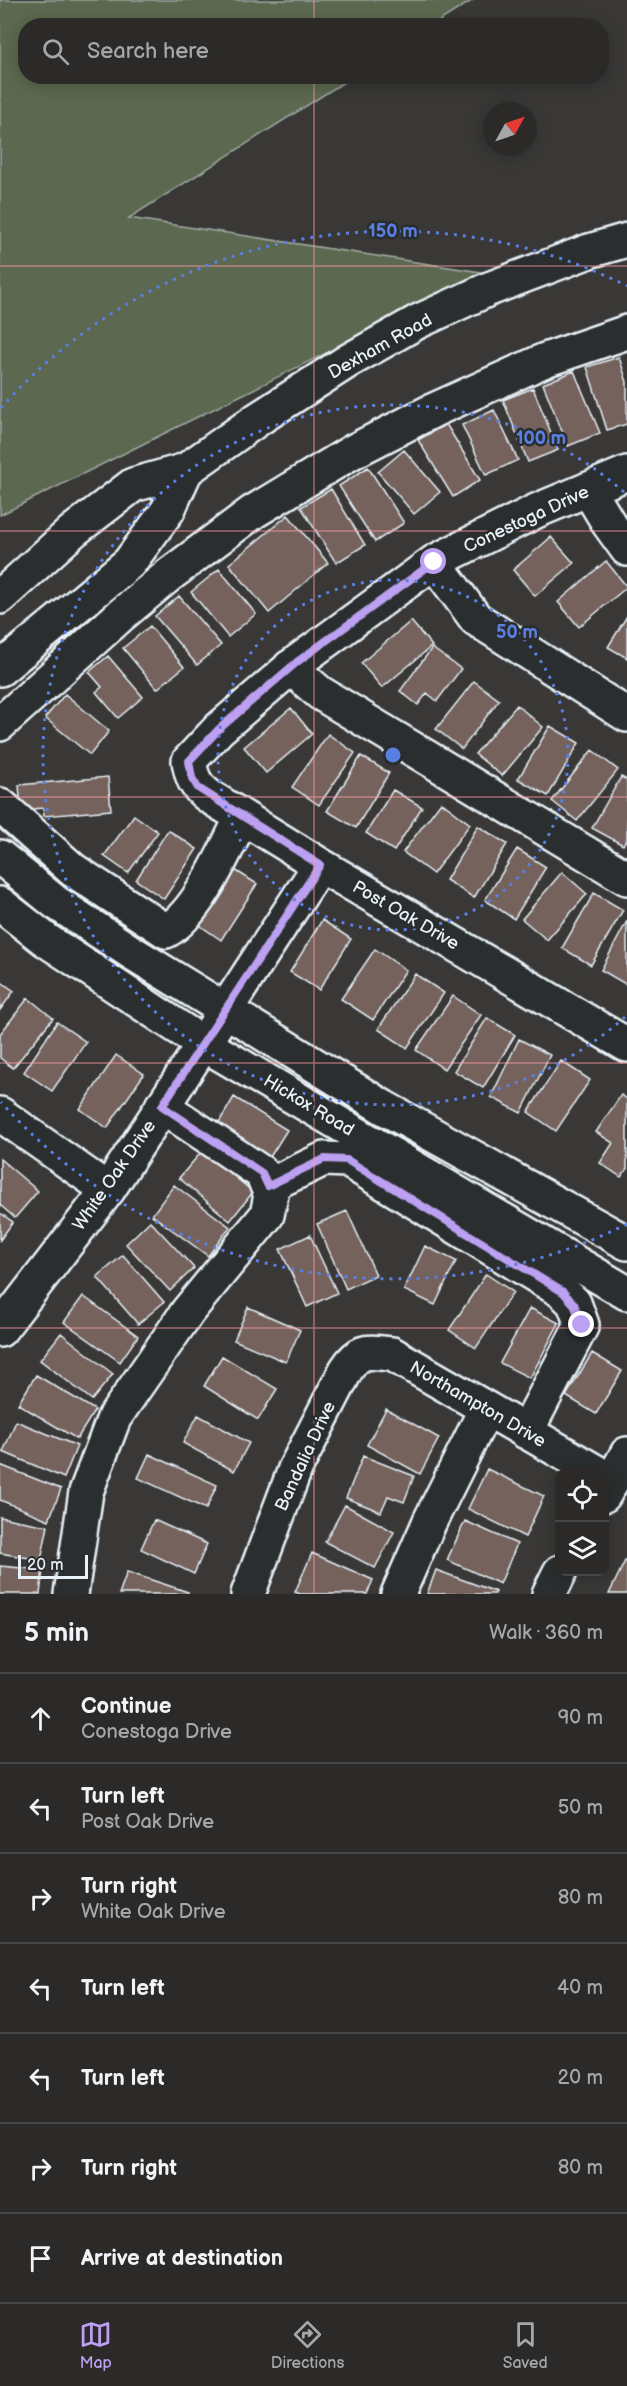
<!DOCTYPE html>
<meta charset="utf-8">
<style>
:root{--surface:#2b2a29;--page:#333231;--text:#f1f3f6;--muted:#a6a7a8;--line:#474646;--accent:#bca0f2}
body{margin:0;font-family:"Balsamiq Sans",sans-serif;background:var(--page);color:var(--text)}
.controls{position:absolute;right:18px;bottom:18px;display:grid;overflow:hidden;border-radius:12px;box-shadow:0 3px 15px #0003}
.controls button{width:54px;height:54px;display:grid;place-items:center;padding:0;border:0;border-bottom:2px solid var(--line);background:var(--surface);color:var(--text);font:30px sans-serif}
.compass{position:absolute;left:483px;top:102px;width:54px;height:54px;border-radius:50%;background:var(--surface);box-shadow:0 3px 15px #0003;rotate:50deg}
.scale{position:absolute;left:18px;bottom:15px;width:70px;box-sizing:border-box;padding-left:6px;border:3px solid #e8f1f8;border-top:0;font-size:16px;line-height:21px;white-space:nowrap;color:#e8f1f8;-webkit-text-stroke:4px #2a2d2e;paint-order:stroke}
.stop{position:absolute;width:18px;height:18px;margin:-14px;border:4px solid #bca0f2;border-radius:50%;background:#fff}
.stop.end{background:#bca0f2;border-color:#fff;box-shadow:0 2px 6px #0008}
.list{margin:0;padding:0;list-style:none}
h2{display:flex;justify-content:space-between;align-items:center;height:78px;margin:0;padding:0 24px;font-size:26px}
h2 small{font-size:20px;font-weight:400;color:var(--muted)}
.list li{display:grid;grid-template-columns:39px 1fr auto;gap:18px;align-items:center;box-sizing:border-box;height:90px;padding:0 24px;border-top:2px solid var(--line)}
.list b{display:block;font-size:22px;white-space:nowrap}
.list p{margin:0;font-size:20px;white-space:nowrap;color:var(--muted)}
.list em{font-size:20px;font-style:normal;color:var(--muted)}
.icon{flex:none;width:33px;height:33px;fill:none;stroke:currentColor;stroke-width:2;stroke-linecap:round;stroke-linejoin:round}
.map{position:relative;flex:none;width:627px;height:1594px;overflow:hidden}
.search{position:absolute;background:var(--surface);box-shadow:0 3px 15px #0003;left:18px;right:18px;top:18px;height:66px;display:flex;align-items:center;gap:15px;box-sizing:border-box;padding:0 21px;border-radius:24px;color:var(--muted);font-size:22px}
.sheet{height:708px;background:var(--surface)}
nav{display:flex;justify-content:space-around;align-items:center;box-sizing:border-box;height:84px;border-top:2px solid var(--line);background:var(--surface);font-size:16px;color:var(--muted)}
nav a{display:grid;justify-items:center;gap:3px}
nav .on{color:var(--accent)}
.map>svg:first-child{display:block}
.green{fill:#5b674f;stroke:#a2aca4;stroke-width:1.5}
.building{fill:#74625c;stroke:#e8f1f8;stroke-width:1.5}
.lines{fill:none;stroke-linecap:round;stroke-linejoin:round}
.minor-casing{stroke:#e8f1f8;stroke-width:38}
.minor{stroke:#2a2d2e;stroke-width:33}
.route{stroke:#bca0f2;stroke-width:8}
.grid{fill:none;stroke:#ff9aa2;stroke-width:1.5;stroke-opacity:0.55}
.ring{fill:none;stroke:#5a7fe2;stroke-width:3;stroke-dasharray:3 6}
.labels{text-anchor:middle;stroke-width:5;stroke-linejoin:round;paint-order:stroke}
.street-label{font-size:18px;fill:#e8f1f8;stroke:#2a2d2e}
.centre{fill:#5a7fe2;stroke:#2a2d2e;stroke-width:3}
.ring-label{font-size:18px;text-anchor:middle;font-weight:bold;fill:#5a7fe2;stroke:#2a2d2e;stroke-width:5;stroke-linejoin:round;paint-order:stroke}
</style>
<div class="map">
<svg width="627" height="1594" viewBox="0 0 627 1594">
<rect width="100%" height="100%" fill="#393837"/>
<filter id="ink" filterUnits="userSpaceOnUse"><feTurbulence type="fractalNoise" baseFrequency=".0167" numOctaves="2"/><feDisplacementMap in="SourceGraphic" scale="12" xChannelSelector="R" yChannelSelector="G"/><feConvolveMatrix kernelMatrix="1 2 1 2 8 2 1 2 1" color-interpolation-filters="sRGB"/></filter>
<g filter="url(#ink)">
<path class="green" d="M0,0H473L433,25L26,26V76L352,77L129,218L487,273L0,515Z"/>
<path class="building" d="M619,357L627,382V424L607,430L587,367Z
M574,371L600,433L568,446L543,384Z
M533,388L558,450L528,462L503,400Z
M494,410L518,460L486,475L462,425Z
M446,424L480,480L453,497L418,440Z
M404,450L440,492L414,514L378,472Z
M368,467L404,523L375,542L339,486Z
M331,489L365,545L336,563L301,507Z
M288,515L328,563L269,613L229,564Z
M551,537L574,563L535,596L513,570Z
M606,561L627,587L579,627L558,602Z
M219,569L256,614L228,637L191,592Z
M179,596L221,645L197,665L155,616Z
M627,616V658L608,647Z
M411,621L432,646L382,688L361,663Z
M150,626L184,667L157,689L123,648Z
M432,648L461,669L437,701L427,693L418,705L400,691Z
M108,656L143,697L118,718L96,692L102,687L89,672Z
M474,681L499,700L462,749L436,729Z
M65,694L109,731L90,755L45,718Z
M517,705L543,727L502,776L475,754Z
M291,708L312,734L266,773L244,747Z
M550,726L579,743L548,796L518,779Z
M328,734L355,753L319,805L292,787Z
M592,750L618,770L577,821L552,801Z
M361,756L389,773L356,828L327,811Z
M108,777L111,810L44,816L43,808L21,810L19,785Z
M621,777L627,780V838L623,845L592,828Z
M393,790L422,807L394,851L366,833Z
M441,802L470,824L433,874L403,852Z
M134,815L158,832L128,873L104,856Z
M478,826L507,844L474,898L446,880Z
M168,830L197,849L164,899L136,880Z
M517,849L546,867L514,919L485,900Z
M230,867L257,884L221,940L195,922Z
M562,872L587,894L547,940L522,919Z
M594,893L623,910L591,965L562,948Z
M322,920L351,939L319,990L290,972Z
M627,921V985L601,970Z
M375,949L406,970L373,1020L341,999Z
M415,974L444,993L407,1048L378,1029Z
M0,981L14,991L0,1010Z
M453,996L481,1015L444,1069L416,1050Z
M28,998L53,1018L13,1068L0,1058V1034Z
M487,1018L515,1035L483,1088L454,1071Z
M57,1022L86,1042L52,1091L24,1072Z
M519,1039L550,1055L521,1113L491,1097Z
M116,1055L144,1074L107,1128L80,1109Z
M561,1061L590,1080L556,1131L528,1112Z
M621,1095L627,1099V1169L621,1177L600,1163L613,1143L596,1132Z
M234,1097L287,1130L270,1157L218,1124Z
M203,1150L253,1192L230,1221L179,1178Z
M0,1159L38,1191L15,1218L0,1205Z
M174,1185L230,1227L208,1256L152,1215Z
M347,1211L376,1275L346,1289L317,1224Z
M0,1213L13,1222L0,1240Z
M150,1221L194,1268L170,1291L126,1244Z
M310,1235L337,1293L307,1307L280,1249Z
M425,1246L456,1261L435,1305L404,1290Z
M123,1255L164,1302L138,1324L97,1277Z
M486,1274L513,1292L476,1348L449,1330Z
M83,1296L138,1336L120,1362L64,1322Z
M248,1307L300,1330L286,1362L234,1340Z
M530,1308L559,1323L530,1378L500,1363Z
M61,1333L113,1374L92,1400L40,1360Z
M592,1353L622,1371L596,1414L566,1396Z
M222,1356L277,1389L258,1420L204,1386Z
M36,1375L95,1410L77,1439L18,1404Z
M386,1409L439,1438L420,1474L367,1445Z
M198,1415L249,1443L234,1471L183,1443Z
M16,1421L77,1446L64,1478L3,1452Z
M149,1454L217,1485L206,1509L138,1478Z
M363,1456L414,1476L404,1502L388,1496L381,1512L346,1498Z
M0,1465L61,1489L49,1520L0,1500Z
M487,1469L544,1496L525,1537L468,1509Z
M345,1505L394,1532L375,1568L325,1542Z
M0,1517L48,1526L41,1560L0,1553Z
M154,1520L207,1544L194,1574L141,1549Z
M465,1521L517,1544L500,1584L447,1560Z
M312,1553L373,1580L367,1594H300L295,1592Z
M625,1561L627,1562V1594H609Z
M0,1566L43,1570L40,1594H0Z
M436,1570L496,1592L495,1594H427Z
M127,1572L188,1592L187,1594H119Z"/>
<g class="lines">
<g class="minor-casing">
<path id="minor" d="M627,473L536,511L434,562L297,662L219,729L189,761C192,779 196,787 210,797L320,865L627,1045
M588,489L609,524L627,549
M434,562L476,619L627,715
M0,597L73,531L133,485L186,470L258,419L348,361L417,322L489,289L589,251L627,240
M290,667L320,693L627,878
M0,669L129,563L168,510L186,470
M0,724L121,615L169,575L253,512L352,452L434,410L545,360L627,332
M0,805L73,870L166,931C198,914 226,849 242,817
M0,857L55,902L131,952L383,1107L627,1243
M0,904L46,940L202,1043L627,1293
M0,1114L108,1190
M268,1186L324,1159L347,1160L563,1292L574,1303L582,1325L526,1432
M0,1330L108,1190L320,865
M604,1495L627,1454
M71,1594L86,1492L114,1418L188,1311L267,1215L271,1195L262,1173L162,1106
M248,1594L295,1469L346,1370C360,1348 367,1352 392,1354L596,1472
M398,1594L430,1521L486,1409
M549,1594L560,1572"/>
</g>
<use href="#minor" class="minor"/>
</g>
</g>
<g class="lines" filter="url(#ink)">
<path class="route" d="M434,562L297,662L219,729L189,761L192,778L198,788L320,865L162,1106L262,1173L268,1186L324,1159L347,1160L563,1292L574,1304L582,1325"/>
</g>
<path class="grid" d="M314,0V26M314,76V1594M0,266H627M0,531H627M0,797H627M0,1063H627M0,1328H627"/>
<g class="ring">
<circle cx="393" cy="755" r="175"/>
<path d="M625 1017A350 350 0 1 1 625 493"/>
<path d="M627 1224A524 524 0 0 1 1 1102M1 408A524 524 0 0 1 627 286"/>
</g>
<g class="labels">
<g class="street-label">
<text transform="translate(380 346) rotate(-29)" y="6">Dexham Road</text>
<text transform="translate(526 519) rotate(-25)" y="6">Conestoga Drive</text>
<text transform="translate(406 915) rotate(30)" y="6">Post Oak Drive</text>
<text transform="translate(309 1105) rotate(31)" y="6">Hickox Road</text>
<text transform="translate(114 1175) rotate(-55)" y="6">White Oak Drive</text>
<text transform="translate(478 1404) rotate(30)" y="6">Northampton Drive</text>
<text transform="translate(305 1456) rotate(-65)" y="6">Bandalia Drive</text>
</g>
</g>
<circle cx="393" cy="755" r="9" class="centre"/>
<g class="ring-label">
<text x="393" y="237">150 m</text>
<text x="541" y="444">100 m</text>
<text x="517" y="638">50 m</text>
</g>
</svg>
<div class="controls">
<button><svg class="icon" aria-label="locate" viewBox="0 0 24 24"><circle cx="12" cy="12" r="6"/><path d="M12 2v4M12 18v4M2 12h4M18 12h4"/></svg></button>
<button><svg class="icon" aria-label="layers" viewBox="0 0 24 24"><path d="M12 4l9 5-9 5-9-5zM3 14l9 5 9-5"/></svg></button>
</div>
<svg class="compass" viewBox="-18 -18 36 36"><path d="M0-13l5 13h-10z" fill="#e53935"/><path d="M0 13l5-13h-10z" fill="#a6a7a8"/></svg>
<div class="scale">20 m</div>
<div class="stop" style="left:434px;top:562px"></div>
<div class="stop end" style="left:582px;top:1325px"></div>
<div class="search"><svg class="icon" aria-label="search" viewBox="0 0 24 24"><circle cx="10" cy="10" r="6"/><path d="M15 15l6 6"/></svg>Search here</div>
</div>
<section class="sheet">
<h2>5 min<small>Walk · 360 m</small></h2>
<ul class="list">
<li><svg class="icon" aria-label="ahead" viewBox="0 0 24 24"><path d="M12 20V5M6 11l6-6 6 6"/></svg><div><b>Continue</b><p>Conestoga Drive</p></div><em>90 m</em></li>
<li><svg class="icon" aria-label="left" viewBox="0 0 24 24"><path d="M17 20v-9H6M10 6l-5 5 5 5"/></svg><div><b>Turn left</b><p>Post Oak Drive</p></div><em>50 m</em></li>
<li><svg class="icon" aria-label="right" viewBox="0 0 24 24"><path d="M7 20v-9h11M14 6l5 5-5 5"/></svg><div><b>Turn right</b><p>White Oak Drive</p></div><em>80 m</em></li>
<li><svg class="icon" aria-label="left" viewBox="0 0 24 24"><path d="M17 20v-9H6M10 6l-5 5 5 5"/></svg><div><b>Turn left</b></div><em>40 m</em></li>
<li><svg class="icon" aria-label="left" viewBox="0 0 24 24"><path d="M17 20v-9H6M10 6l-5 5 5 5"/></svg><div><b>Turn left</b></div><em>20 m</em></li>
<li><svg class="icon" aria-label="right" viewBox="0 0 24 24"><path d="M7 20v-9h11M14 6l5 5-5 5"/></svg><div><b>Turn right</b></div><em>80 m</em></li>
<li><svg class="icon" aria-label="arrive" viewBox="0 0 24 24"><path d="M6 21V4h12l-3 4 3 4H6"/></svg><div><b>Arrive at destination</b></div></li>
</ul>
</section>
<nav>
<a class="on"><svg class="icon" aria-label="map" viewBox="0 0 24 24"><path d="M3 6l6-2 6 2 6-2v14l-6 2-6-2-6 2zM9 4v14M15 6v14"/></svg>Map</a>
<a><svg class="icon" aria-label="directions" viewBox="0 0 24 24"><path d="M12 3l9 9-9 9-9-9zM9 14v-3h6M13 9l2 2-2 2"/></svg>Directions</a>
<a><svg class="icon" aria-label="saved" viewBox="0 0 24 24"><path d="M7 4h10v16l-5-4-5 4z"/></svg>Saved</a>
</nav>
